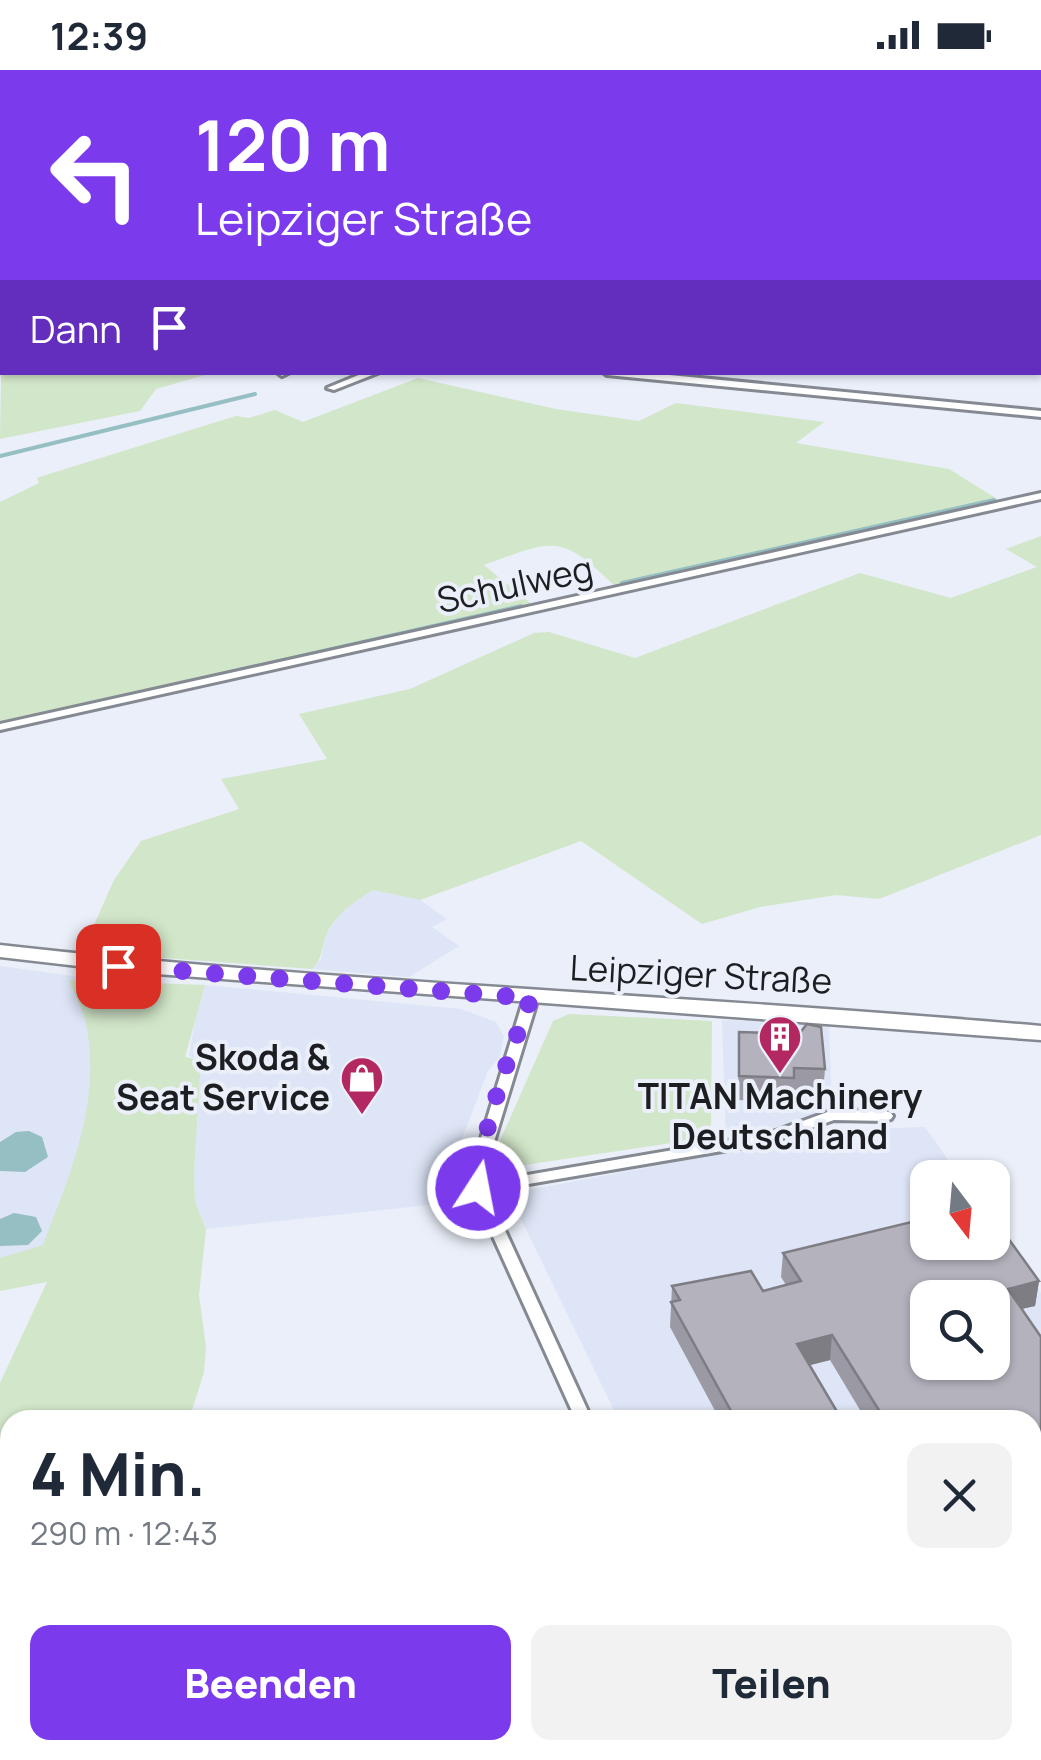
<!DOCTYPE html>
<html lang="de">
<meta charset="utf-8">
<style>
body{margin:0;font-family:Manrope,sans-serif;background:#f2f2f3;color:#1f2937;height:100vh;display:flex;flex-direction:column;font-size:38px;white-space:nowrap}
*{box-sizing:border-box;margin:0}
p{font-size:32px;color:#747a83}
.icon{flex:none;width:55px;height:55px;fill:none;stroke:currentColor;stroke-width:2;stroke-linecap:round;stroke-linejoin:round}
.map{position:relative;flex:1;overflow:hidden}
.panel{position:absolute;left:0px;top:1340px;width:1042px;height:350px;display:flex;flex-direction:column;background:#fff;border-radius:30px 30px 0 0;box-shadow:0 2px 8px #0004}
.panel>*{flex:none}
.top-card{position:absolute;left:0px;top:0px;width:1042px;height:305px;box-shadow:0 2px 8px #0004;background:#7c3aed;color:#fff;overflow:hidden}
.needle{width:65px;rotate:164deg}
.buttons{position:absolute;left:910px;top:1090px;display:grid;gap:20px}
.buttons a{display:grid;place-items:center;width:100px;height:100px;border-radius:20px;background:#fff;box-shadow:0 2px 8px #0004;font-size:50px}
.pin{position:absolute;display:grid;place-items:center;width:85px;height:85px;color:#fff;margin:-42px;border-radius:20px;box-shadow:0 5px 15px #0006}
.me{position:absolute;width:110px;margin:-55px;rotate:11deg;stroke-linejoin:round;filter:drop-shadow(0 0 8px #0008)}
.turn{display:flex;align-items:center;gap:35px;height:210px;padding:0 30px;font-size:45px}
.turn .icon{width:130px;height:130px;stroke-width:2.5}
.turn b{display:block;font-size:70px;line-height:85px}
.then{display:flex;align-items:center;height:95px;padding:0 30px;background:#0003;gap:20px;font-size:38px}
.round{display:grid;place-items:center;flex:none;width:105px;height:105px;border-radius:20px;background:#f2f2f3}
.overview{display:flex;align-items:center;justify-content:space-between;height:170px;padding:0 30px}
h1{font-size:60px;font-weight:800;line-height:75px}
.cta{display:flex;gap:20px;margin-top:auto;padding:20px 30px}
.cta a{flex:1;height:115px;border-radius:20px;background:#7c3aed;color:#fff;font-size:40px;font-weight:800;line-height:115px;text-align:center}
.cta a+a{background:#f2f2f3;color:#1f2937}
.status{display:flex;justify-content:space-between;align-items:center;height:70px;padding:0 50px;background:#fff;direction:ltr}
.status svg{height:28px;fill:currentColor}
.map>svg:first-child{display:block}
.built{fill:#dde5f6;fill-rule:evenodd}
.green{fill:#d2e6c9}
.water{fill:#95bfc2}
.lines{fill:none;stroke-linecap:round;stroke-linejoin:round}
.stream{stroke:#95bfc2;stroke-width:4}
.street-casing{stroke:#848992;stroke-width:6}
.secondary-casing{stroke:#848992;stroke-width:4}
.primary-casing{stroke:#848992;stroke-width:5}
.street{fill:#fff;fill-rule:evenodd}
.secondary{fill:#fff;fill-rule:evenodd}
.primary{fill:#fff;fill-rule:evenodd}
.wall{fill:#9b99a3;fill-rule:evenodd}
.shaded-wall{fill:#7e7d84}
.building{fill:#b4b2bd;stroke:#7e7d84;stroke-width:2.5;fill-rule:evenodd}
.route{stroke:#7c3aed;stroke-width:18;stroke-dasharray:0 32.4}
.labels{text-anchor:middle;stroke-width:8;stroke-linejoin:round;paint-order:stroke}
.street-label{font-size:35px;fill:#1c1e22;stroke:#eaeff9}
.poi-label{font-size:35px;font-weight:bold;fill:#1c1e22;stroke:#eaeff9;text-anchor:end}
</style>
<div class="status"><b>12:39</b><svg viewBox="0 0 49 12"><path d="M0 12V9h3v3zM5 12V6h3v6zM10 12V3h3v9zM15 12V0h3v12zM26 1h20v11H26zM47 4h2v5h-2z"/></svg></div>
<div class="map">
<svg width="1041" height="1690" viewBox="0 0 1041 1690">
<rect width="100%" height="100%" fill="#eaeff9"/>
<g class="built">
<polygon points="373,820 420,830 447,849 432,857 459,876 409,907 312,899 321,889 326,865 342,840"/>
<polygon points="0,896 101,910 74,1192 0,1206"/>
<polygon points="205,915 461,939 496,952 504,966 499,988 488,1001 456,1084 456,1132 206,1159 195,1132 194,1102 201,990 189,986 196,944"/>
<polygon points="722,950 829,955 832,1042 726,1070"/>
<path d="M925,1057L960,1107L928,1108V1172H992L993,1154L1041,1223V1600L1033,1602L1032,1350H580L614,1340L521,1149L528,1120L822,1065L833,1082L870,1074L866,1059ZM928,1228H992V1292H928Z"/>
<polygon points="153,1680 763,1680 768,1690 149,1690"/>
</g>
<g class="green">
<polygon points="2,254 2,302 212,303 156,319 140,341 0,369"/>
<path d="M418,308L556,339L639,351L676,333L824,352L796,373L949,399L1002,432L617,518C560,463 556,469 484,495L534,536L0,656V432L39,413L37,408L49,404L236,346L249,348L275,340L303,352Z"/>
<path d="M1041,466V765L879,829L836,825L760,837L702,854L581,771L420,830L373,820C353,833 333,845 325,869C321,882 322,889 312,899L82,882L114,810L141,771L239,739L221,709L327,689L299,644L410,619L534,563L549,562L635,588L860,503L951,528L1037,497L1006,479Z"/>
<path d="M69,910L205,915L185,987L201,990L194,1102L195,1132L206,1159L199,1225L206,1277L204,1302L189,1350H10V1680H153L149,1690H0V1313L47,1212L0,1221V1188L43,1175C70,1105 102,1031 86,954C83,939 74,924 69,910Z"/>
<polygon points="569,944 712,951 711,1064 705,1068 518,1096 505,1093 495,1082 553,951"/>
</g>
<g class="water">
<polygon points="29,1061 42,1067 48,1087 25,1102 0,1101 0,1072 16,1062"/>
<polygon points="14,1143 36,1147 42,1161 28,1175 0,1176 0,1149"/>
<polygon points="10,1496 10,1680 21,1680 12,1690 0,1690 0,1498"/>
</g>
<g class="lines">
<g class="stream">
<polyline points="0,386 255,324"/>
<polyline points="622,513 994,430"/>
<polyline points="187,612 521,536"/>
</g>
<g class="street-casing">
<g id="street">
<polygon points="209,0 215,0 216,2 210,2"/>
<polygon points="448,0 469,0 460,2 444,2"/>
<polygon points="486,0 493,0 494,2 488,2"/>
<polygon points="607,0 630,0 634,2 616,2"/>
<polygon points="0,38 2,39 2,47 0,47"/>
<rect x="0" y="133" width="2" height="4"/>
<polygon points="290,302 282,306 278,303 278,302"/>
<polygon points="366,302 380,302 334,320 327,318"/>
<polygon points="603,302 639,302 1041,341 1041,347 607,305"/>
<polygon points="1041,423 1041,429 0,660 0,654"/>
<polygon points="531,924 538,928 486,1098 486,1112 767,1064 833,1040 886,1041 891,1043 893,1046 891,1049 886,1051 834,1050 769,1073 487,1121 592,1350 576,1350 471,1118 472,1098 524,928"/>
<polygon points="314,1680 430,1680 428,1686 396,1690 281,1690 283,1684"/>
</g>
</g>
<g class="secondary-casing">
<g id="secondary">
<rect x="1040" y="68" width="1" height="6"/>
<rect x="0" y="192" width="2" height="6"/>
</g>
</g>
<g class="primary-casing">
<path id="primary" d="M0,875C346,914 694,925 1041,956V970L130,902L0,887Z"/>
</g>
<use href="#street" class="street"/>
<use href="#secondary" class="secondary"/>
<use href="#primary" class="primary"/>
</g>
<g class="wall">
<polygon points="739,962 825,999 823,1022 793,1021 792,1032 738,1030"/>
<path d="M992,1146L1039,1211L1035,1236L1021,1239L1041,1267V1588L1032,1591V1350H866L830,1290L810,1295L842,1350H720L670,1257L672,1216L751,1201L763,1221L786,1215L781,1207L783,1183L928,1148V1172H992ZM928,1228H992V1292H928Z"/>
</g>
<g class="shaded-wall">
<polygon points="1039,1211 1035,1236 1003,1243 1008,1219"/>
<polygon points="832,1265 830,1290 795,1299 797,1274"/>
<polygon points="1041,1564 1041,1588 1032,1591 1032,1567"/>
</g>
<g class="building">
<polygon points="807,954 821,957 825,999 794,998 794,1008 739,1006 739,962 799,964"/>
<path d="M992,1146L1039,1211L1008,1219L1041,1267V1564L1032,1567V1350H885L832,1265L797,1274L842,1350H736L671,1232L680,1230L672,1216L751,1201L763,1221L801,1211L783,1183L928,1148V1172H992ZM928,1228H992V1292H928Z"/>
</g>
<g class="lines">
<path class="route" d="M118,896L531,928C511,980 480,1063 478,1118"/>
</g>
<defs>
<g id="building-pin" transform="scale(2.25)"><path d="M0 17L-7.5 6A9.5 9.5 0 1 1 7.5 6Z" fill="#b42862" stroke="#eaeff9"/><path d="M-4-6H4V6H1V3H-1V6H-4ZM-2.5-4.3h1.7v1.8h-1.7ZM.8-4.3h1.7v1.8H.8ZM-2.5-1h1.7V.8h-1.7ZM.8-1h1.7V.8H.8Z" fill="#fff"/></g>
<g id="shop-pin" transform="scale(2.25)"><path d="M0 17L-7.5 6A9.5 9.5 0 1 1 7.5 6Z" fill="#b42862" stroke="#eaeff9"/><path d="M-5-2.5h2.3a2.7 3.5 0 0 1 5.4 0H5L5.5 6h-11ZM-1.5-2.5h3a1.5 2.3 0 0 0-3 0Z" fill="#fff"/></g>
</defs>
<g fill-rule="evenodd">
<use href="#building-pin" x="780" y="967"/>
<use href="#shop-pin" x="362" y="1008"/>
</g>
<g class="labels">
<g class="street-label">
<text transform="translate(515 515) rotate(-12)" y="12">Schulweg</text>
<text transform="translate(701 905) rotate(3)" y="12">Leipziger Straße</text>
</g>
<g class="poi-label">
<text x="330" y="1000">Skoda &amp;<tspan x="330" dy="40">Seat Service</tspan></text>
<text x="780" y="1039" text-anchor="middle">TITAN Machinery<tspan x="780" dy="40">Deutschland</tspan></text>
</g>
</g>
</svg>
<div class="buttons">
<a><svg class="needle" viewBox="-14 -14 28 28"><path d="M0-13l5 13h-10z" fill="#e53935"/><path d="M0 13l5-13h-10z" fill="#747a83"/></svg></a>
<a><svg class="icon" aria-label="search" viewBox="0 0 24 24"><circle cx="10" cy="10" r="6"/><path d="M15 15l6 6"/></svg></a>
</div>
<div class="pin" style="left:118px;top:896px;background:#d93025"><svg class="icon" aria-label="arrive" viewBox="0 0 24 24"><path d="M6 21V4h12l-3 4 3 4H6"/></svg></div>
<svg class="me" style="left:478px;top:1118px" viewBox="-20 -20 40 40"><circle r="17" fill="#7c3aed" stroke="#fff" stroke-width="3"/><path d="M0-11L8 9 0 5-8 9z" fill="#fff"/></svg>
<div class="top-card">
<div class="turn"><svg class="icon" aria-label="left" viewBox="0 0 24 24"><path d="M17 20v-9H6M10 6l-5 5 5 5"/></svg><div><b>120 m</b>Leipziger Straße</div></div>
<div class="then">Dann<svg class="icon" aria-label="arrive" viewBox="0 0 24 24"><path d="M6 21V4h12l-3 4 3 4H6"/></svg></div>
</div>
<section class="panel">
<div class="overview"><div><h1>4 Min.</h1><p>290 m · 12:43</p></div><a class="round"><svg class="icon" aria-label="close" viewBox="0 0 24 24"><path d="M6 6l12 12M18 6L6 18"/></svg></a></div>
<div class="cta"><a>Beenden</a><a>Teilen</a></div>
</section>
</div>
